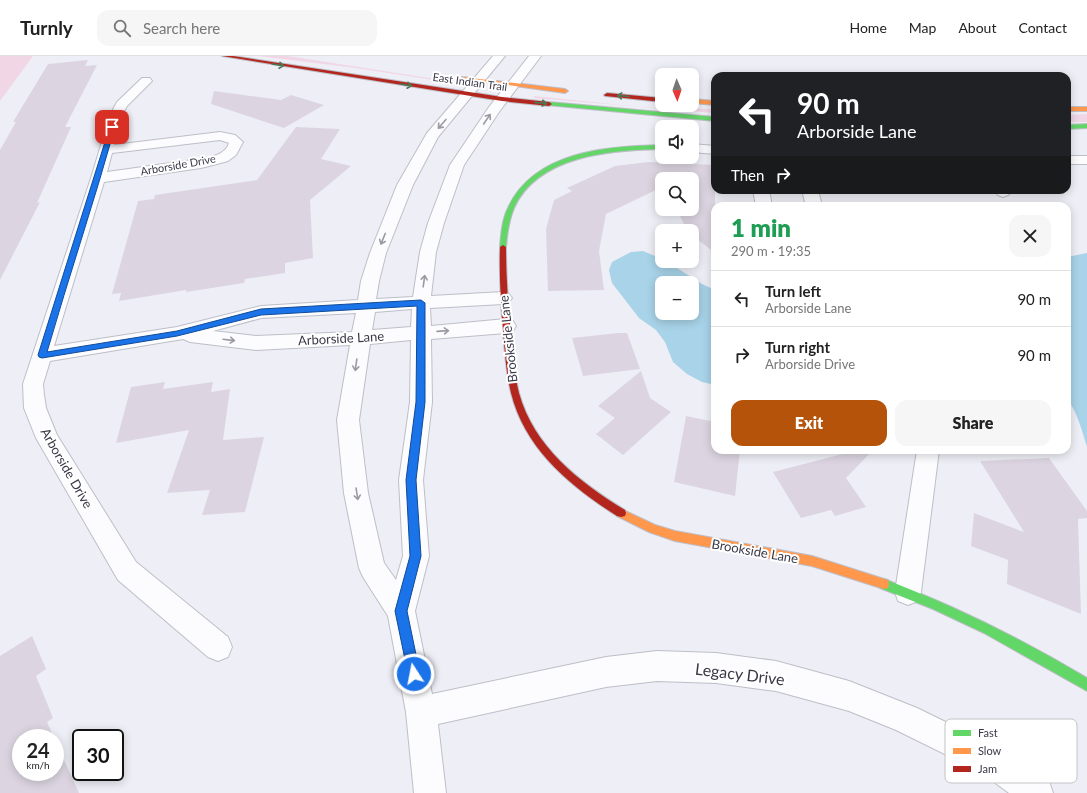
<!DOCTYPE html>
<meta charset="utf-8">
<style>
body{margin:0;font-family:Lato,sans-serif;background:#f6f6f6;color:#222;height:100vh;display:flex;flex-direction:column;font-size:15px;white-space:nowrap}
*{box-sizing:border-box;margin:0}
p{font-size:13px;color:#767676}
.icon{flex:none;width:22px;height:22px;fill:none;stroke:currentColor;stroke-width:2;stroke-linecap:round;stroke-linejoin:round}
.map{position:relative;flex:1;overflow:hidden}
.details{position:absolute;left:711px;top:146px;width:360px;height:252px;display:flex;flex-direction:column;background:#fff;border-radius:12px;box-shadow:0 2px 10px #0003}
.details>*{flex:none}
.top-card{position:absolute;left:711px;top:16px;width:360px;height:122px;border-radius:12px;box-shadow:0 2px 10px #0003;background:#202124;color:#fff;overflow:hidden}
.needle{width:26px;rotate:178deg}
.tools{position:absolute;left:655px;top:12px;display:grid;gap:8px}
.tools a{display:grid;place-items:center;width:44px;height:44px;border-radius:8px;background:#fff;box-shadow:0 2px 10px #0003;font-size:20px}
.speed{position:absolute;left:12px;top:673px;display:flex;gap:8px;font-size:20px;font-weight:700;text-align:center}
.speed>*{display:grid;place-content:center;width:52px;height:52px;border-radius:50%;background:#fff;box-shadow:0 2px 10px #0003;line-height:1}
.speed small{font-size:10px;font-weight:400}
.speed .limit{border:2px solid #111;border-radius:6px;background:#fff;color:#111}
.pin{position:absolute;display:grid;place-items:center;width:34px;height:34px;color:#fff;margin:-17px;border-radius:8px;box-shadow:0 2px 6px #0006}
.me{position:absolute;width:44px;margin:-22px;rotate:349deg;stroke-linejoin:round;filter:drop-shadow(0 0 3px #0008)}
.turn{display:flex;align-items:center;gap:14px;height:84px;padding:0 20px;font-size:18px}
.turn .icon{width:52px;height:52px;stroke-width:2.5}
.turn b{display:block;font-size:28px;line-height:34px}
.then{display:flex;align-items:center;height:38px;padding:0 20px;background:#0003;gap:8px;font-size:15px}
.round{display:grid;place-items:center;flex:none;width:42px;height:42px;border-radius:12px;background:#f6f6f6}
.head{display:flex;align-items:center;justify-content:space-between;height:68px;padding:0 20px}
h1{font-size:24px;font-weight:800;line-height:30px;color:#1e9e55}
.primary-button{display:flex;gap:8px;margin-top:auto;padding:8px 20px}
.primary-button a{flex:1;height:46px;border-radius:12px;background:#b45309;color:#fff;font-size:16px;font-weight:800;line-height:46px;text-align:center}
.primary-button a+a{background:#f6f6f6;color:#222}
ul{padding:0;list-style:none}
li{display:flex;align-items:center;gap:12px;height:56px;padding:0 20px;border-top:1px solid #e0e0e0}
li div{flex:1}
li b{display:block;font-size:15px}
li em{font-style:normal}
header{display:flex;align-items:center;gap:24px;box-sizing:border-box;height:56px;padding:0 20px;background:#fff;border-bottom:1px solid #e0e0e0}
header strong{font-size:19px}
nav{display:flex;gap:22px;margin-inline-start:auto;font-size:14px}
.search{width:280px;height:36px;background:#f6f6f6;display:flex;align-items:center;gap:10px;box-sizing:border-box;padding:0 14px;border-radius:12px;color:#767676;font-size:15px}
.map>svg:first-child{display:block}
.green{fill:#f1d6e6}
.water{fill:#a8d3e8;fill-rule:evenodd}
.building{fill:#dcd5e1}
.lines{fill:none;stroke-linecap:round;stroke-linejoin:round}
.street-casing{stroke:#bebec8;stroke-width:2}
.fast-casing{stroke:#bebec8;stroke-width:2}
.slow-casing{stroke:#bebec8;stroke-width:2}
.jam-casing{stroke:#bebec8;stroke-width:2}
.street{fill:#fcfcfe;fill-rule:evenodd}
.fast{fill:#63d668;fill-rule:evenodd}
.slow{fill:#ff974d;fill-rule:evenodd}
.jam{fill:#b3261e;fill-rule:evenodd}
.oneway{stroke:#4a7754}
.oneway2{stroke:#9a9aa2}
.route{fill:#1a73e8;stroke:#114b97}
.labels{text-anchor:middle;stroke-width:4;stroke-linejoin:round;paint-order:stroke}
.far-street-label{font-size:11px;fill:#393846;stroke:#fff}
.street-label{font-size:13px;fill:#393846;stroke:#fff}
.near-street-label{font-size:16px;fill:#393846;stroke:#fff}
.key{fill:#fff;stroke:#c4c3c8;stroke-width:1}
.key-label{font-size:11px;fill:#393846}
</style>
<header>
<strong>Turnly</strong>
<div class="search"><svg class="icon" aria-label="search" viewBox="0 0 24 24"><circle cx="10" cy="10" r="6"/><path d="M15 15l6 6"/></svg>Search here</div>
<nav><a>Home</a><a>Map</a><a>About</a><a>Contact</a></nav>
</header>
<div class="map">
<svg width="1087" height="737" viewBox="0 0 1087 737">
<rect width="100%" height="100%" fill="#eeeef6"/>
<g class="green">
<polygon points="0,0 33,0 0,45"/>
<polygon points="258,0 288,0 448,25 447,26 356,12"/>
<polygon points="534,40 650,52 715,53 715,57 534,42"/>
<polygon points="1087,58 1087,66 1067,66 1067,59"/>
</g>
<g class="water">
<path d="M643,195L662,203V205H666L702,228L715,234V329L702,326L687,318L673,306L665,286L656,274L639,262L612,227L609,214L612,206L631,196ZM662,227H692V257H662Z"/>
<path d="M1087,197V391C1082,374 1077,356 1067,342V201Z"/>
</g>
<g class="building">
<polygon points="88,4 85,10 97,9 65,71 71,71 37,147 40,146 0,224 0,94 16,66 13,66 48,8"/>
<polygon points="214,35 281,44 291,39 324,49 284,72 211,48"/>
<polygon points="296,71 340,73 321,103 351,110 310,144 313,202 285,207 285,217 245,223 244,227 186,236 186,234 119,245 121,237 112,238 138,145 154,143 155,139 257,124"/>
<polygon points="648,106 715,109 715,197 692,179 692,175 688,175 676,153 692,153 692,123 662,123 662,131 606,158 599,195 604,234 548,235 546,173 554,144 572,135 567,132 615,110"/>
<polygon points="618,277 627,277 640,313 583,320 572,282"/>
<polygon points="641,315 650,342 671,356 623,399 596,378 615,362 598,350"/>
<polygon points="165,326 163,333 213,326 211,336 230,333 223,384 264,381 245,456 202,459 210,434 167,437 189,374 116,387 131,331"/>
<polygon points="686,360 715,366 715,394 740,394 735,440 674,426"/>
<polygon points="858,394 873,394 846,422 866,451 835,460 831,454 801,462 773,416"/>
<polygon points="1049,402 1087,455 1087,462 1078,463 1081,558 1007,528 1008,504 971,490 974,457 1024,476 980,405"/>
<polygon points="32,580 46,613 36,620 53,662 47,666 54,682 21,682 21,716 55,716 55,684 79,737 0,737 0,600"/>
</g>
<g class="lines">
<g class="street-casing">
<g id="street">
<path d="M493,0H505L438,81L413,129L386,197L379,225L376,243L413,241L420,196L428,167L450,109L489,51L529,0H541L499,56L464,109L444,167L436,196L431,240L503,236L509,238L512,242L509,246L503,248L430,252L431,270L506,263L513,265L516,270L513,275L506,277L431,283L432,346L423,424L429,500L415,555L432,638L606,601L657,595L716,597L776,605L849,625L917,652L1001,693L1049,725L1053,737H1009L979,715L896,674L849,655L776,635L716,627L657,625L606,631L438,668L446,737H414L406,656L388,560L363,521L359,512L344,437L337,364L350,289L256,294L190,286L183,283L50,305L43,328L44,339L46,352L57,379L136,506L228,581L232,591L228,601L218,605L208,601L118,524L36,382L24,352L23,328L91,122L110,59L117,46L142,22H150L152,25L127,50L122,59L114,89L220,76L235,79L243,86L236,99L228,105L217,108L201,112L104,126L54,290L177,271L261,250L358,244L361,225L370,197L397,129L427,77ZM220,84L229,87C226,97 215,100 207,102L107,116L112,97ZM412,253L411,271L372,274L375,256ZM356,257L352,276L256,280L213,275L261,262ZM411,284L410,346L399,424L403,500L396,524L384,507L368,437L359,364L370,288Z"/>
<polygon points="692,88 715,90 715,98 692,96"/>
<rect x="1067" y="100" width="20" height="8"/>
<polygon points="753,134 769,134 772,150 756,150"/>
<polygon points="802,134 818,134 822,150 806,150"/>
<polygon points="994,134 1010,134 1011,136 1008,139 1003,141 998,139"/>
<polygon points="917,394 939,394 921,536 918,545 908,549 898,545 895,536"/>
</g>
</g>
<g class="fast-casing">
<g id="fast">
<polygon points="549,46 715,61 715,65 547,49 547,47"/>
<polygon points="1087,68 1087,72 1067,73 1067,69"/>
<path d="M662,89V93C612,94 538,99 514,152C509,164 507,178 506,191L503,193L500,191C501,178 502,164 508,152C534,95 608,90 662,89Z"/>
<path d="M884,523C955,550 1022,583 1087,622V635L984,577L933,553L880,532L879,528L880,524Z"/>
</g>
</g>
<g class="slow-casing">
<g id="slow">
<polygon points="462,21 565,33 568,35 565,37 464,23 462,23"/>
<polygon points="692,43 715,45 715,49 692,47"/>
<rect x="1067" y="51" width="20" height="4"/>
<polygon points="621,453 655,469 675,475 812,500 884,523 888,524 889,528 888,532 884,533 812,510 675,485 649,476 617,460 616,457 617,454"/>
</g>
</g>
<g class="jam-casing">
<g id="jam">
<polygon points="222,0 233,0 502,41 549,46 552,48 549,50 502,45"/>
<polygon points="607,37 662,42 662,46 605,40 604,39"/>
<path d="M503,189L506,191C506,220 508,248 511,276C513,296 514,317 519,337C534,391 579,426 625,454L626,457L625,460L621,461L617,460C570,430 525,393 511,337C506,317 505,296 503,276C501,248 499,220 500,191Z"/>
</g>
</g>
<use href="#street" class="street"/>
<use href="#fast" class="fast"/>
<use href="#slow" class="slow"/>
<use href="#jam" class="jam"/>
</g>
<defs><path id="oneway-shaft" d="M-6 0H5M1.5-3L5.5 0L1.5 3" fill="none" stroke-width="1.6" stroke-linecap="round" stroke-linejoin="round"/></defs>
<g class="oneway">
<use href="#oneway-shaft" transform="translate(278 9) rotate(9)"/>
<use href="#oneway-shaft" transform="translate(406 29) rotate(9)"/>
<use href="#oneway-shaft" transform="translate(623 40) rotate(-175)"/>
<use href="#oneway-shaft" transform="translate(541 47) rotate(6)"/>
</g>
<g class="oneway2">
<use href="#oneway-shaft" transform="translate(487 63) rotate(-56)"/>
<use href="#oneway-shaft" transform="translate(442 68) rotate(131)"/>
<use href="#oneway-shaft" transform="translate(383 183) rotate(112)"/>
<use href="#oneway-shaft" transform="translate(424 225) rotate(-82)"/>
<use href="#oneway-shaft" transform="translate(443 275) rotate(-4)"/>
<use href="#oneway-shaft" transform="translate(229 284) rotate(7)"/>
<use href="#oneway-shaft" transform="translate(356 309) rotate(98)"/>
<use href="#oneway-shaft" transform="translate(357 438) rotate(81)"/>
</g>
<path class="route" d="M110,70L115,71C94,146 69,220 47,296L177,275L261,253L421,244L425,247V346L416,424L421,500L407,555L420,618L418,622L414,624L410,622L408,618L395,555L410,500L406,424L416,346L417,250L261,259L177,280L42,302L39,301L38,299Z"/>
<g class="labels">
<g class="far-street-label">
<text transform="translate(470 26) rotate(8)" y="4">East Indian Trail</text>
<text transform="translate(178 109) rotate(-10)" y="4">Arborside Drive</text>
</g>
<g class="street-label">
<text transform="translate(341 282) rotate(-3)" y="5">Arborside Lane</text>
<text transform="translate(508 283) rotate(-96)" y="5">Brookside Lane</text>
<text transform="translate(67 412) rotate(60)" y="5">Arborside Drive</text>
<text transform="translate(755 495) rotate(10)" y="5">Brookside Lane</text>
</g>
<g class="near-street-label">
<text transform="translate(740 618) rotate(7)" y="6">Legacy Drive</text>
</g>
</g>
<rect x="945" y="663" width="132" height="64" rx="6" class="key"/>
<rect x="953" y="674" width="18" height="6" fill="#63d668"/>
<rect x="953" y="692" width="18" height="6" fill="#ff974d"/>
<rect x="953" y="710" width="18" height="6" fill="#b3261e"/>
<g class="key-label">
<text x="978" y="681">Fast</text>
<text x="978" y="699">Slow</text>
<text x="978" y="717">Jam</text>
</g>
</svg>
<div class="tools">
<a><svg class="needle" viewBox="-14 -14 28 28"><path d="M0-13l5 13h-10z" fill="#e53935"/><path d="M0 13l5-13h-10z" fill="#767676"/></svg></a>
<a><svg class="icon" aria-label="sound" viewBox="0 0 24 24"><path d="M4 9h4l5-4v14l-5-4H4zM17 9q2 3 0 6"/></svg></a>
<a><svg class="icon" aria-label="search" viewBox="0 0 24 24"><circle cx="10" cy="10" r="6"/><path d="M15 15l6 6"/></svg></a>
<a>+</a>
<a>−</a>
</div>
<div class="speed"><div>24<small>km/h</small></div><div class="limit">30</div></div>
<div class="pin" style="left:112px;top:71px;background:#d93025"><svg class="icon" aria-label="arrive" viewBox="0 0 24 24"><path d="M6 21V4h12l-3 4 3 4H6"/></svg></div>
<svg class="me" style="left:414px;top:618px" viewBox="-20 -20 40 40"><circle r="17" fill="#1a73e8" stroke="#fff" stroke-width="3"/><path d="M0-11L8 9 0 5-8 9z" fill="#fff"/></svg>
<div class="top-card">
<div class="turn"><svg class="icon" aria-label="left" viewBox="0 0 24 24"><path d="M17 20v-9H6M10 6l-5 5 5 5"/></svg><div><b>90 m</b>Arborside Lane</div></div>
<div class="then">Then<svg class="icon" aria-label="right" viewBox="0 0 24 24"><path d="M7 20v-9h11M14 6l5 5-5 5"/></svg></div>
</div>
<section class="details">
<div class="head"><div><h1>1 min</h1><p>290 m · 19:35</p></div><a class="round"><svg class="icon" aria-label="close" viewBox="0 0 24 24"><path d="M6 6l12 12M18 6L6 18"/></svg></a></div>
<ul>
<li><svg class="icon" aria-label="left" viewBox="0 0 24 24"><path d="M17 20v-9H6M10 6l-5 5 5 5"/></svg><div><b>Turn left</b><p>Arborside Lane</p></div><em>90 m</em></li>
<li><svg class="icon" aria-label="right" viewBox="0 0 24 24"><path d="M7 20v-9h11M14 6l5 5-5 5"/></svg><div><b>Turn right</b><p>Arborside Drive</p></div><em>90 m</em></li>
</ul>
<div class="primary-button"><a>Exit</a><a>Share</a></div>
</section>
</div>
